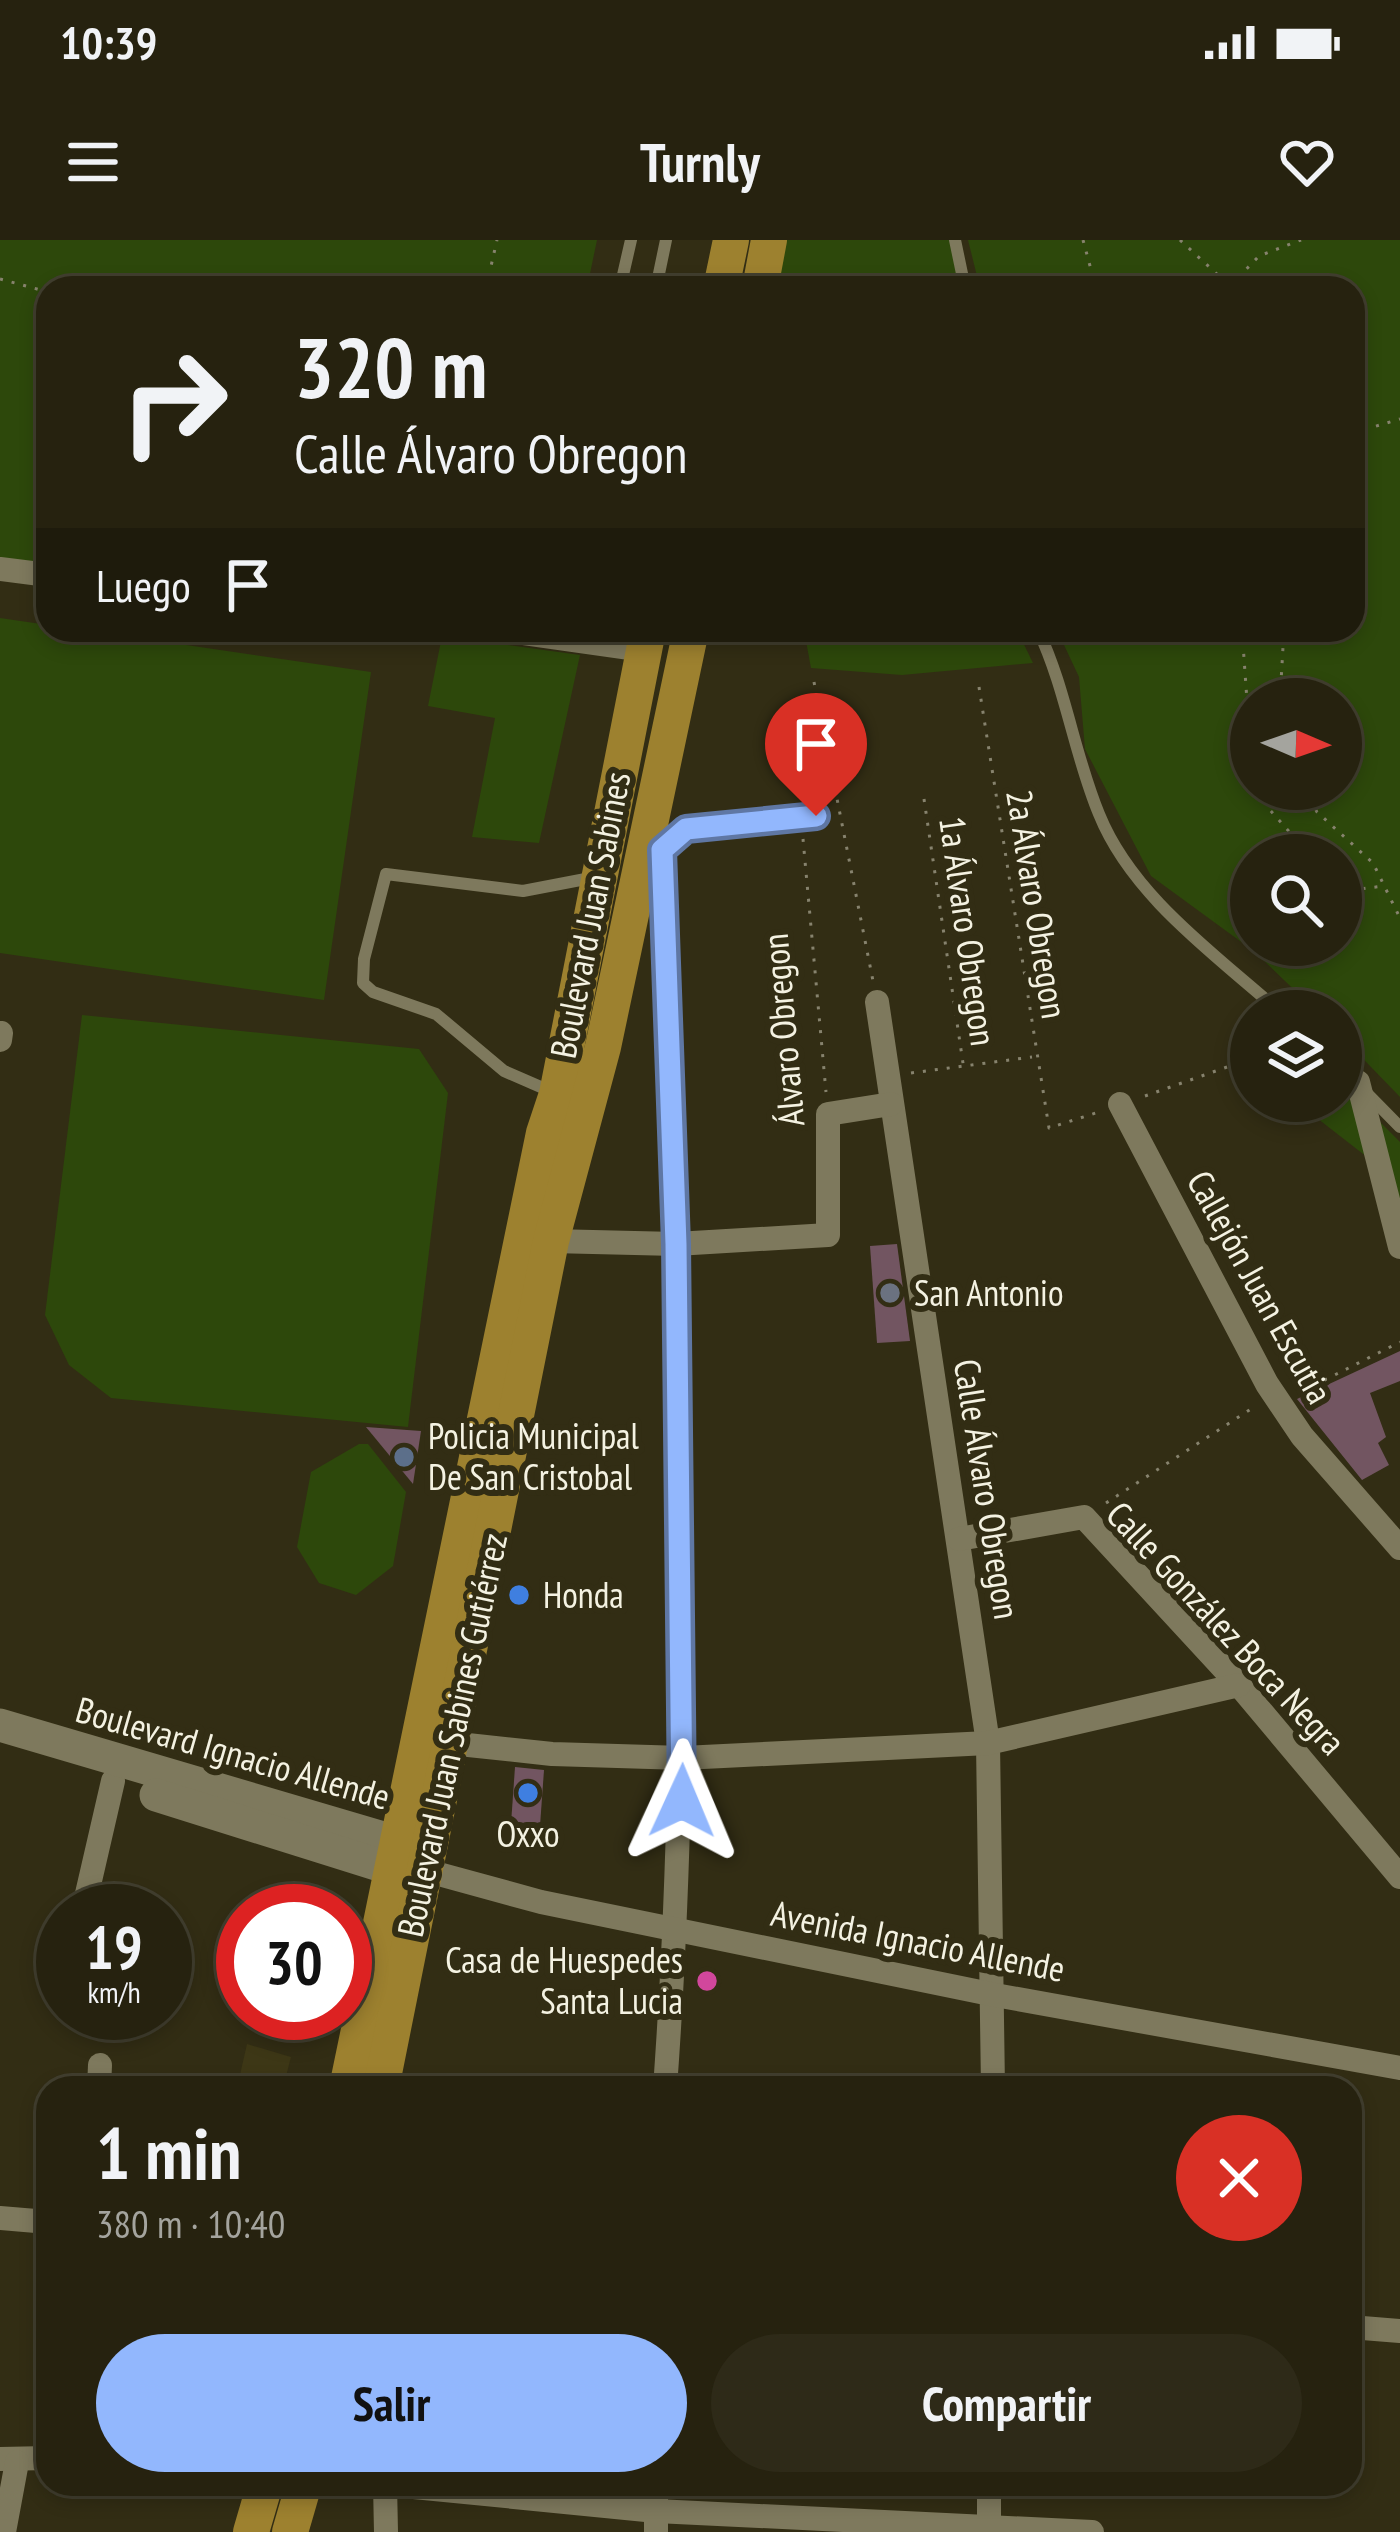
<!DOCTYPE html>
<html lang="es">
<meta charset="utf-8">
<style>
body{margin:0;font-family:"PT Sans Narrow",sans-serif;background:#2e2a18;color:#f1f3f6;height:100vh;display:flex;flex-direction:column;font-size:45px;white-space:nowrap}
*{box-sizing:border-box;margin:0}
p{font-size:39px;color:#a4a49e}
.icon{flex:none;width:66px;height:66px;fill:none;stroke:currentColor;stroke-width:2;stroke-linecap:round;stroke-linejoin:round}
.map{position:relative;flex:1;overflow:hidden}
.drawer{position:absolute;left:36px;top:1836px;width:1326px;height:420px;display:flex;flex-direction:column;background:#26220f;border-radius:36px;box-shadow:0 6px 18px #0003,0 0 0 3px #423f2f}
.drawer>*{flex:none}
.hud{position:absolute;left:36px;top:36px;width:1329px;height:366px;border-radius:36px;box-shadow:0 6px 18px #0003,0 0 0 3px #423f2f;background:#26220f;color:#f1f3f6;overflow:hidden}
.needle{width:78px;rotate:92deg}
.buttons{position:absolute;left:1230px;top:438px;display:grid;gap:24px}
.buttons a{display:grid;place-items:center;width:132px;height:132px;border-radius:50%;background:#26220f;box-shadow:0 6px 18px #0003,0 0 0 3px #423f2f;font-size:60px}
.speed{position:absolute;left:36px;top:1644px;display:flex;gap:24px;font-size:60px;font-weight:700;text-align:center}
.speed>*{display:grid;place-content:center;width:156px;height:156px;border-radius:50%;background:#26220f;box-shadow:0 6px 18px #0003,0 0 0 3px #423f2f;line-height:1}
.speed small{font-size:30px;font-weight:400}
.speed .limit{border:18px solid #d22;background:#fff;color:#111}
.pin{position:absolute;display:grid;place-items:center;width:102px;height:102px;color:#fff;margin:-123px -51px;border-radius:50% 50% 50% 0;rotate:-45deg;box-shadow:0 0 12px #0007}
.pin .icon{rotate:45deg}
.me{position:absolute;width:132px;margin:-66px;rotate:1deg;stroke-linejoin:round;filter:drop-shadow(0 0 9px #0008)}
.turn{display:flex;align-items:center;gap:42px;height:252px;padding:0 60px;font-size:54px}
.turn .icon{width:156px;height:156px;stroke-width:2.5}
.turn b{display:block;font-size:84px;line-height:102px}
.then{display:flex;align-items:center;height:114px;padding:0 60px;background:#0003;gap:24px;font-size:45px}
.round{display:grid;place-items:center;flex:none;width:126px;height:126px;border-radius:63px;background:#2e2a18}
.overview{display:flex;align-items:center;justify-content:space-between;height:204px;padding:0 60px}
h1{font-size:72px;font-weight:700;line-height:90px}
.cta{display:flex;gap:24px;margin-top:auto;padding:24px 60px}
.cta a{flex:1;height:138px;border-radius:72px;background:#92b7fd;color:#111;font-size:48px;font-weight:700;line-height:138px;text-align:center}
.cta a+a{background:#2e2a18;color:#f1f3f6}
.status{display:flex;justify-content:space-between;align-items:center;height:84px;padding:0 60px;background:#26220f;direction:ltr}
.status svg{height:33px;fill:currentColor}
header{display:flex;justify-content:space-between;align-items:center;height:156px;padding:0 60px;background:#26220f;font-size:54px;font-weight:700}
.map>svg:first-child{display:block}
.built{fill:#3d3716}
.green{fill:#2d480b;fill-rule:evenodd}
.building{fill:#725561}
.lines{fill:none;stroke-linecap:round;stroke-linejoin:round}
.path{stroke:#87836e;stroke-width:3;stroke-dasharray:3 9;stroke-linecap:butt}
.lane{stroke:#7e795d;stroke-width:12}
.street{stroke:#7e795d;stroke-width:24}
.secondary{stroke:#7e795d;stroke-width:33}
.primary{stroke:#9d812f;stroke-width:36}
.route-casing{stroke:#5f77a4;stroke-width:30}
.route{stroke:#92b7fd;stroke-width:21}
.worship-dot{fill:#6b7280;stroke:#322d14;stroke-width:4.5}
.service-dot{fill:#5c6f8a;stroke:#322d14;stroke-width:4.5}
.shop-dot{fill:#3f7fe0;stroke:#322d14;stroke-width:4.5}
.hotel-dot{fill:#d1479c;stroke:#322d14;stroke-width:4.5}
.labels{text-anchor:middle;stroke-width:12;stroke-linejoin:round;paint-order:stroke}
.street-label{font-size:36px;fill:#f4f2e2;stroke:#322d14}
.poi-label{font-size:36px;fill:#f4f2e2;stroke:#322d14;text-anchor:start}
</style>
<div class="status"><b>10:39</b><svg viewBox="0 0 49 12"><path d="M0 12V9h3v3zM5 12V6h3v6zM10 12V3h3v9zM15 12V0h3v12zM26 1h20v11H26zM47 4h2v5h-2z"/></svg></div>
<header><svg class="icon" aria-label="menu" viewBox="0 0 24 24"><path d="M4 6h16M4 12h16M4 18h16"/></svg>Turnly<svg class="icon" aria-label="heart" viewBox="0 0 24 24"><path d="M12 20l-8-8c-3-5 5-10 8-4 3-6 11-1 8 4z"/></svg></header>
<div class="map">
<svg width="1400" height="2292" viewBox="0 0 1400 2292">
<rect width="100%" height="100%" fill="#322d14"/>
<polygon class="built" points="247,1804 291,1817 283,1848 237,1848"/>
<g class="green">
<polygon points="0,0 597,0 587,48 48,48 48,331 0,326"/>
<polygon points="774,0 950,0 959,48 764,48"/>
<path d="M968,0H1400V857L1341,796V771H1316L1255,712L1151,636L1085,509L1079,437L1057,390H1353V48H980ZM1251,459H1341V549H1251ZM1251,615H1341V705H1251Z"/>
<polygon points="0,378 48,385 48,390 84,390 371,432 324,760 0,713"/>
<polygon points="804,390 1017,390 1033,423 902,435 811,428"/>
<polygon points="442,396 580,415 539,603 472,597 495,478 428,466"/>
<polygon points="82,775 419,809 448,853 408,1187 111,1158 69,1125 45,1075"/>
<polygon points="1341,843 1400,902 1400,988 1385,931 1295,861 1341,861"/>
<polygon points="359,1204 368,1204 406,1252 393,1326 356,1355 319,1343 297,1307 311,1232"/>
</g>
<g class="building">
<polygon points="897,1004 910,1101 877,1103 870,1006"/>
<polygon points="1400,1111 1400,1141 1370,1153 1386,1197 1378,1203 1389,1225 1362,1240 1297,1159"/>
<polygon points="366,1187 421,1191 413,1244"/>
<polygon points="515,1527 544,1530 540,1586 511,1584"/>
</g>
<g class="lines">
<g class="path">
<polyline points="1083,0 1096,48"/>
<polyline points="1180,0 1232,48"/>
<polyline points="0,39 48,52"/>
<polyline points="1230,46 1259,16 1301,0"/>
<polyline points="486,48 497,0"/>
<polyline points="1199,48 1220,39"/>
<polyline points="1353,193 1400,179"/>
<polyline points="1242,390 1251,517"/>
<polyline points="814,442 873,741"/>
<polyline points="979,447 1049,888 1102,871"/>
<polyline points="1280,459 1284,390"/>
<polyline points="1262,549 1269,569 1310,615"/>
<polyline points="1304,549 1317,572 1373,623 1400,678"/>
<polyline points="924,559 964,830"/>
<polyline points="803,599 826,852"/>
<polyline points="1341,639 1360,649 1384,646"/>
<polyline points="911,833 1032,817"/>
<polyline points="1145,856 1244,821"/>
<polyline points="1303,1151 1400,1102"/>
<polyline points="1106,1263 1254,1167"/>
</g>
<g class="lane">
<polyline points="955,0 965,48"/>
<polyline points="620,48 631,0"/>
<polyline points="656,48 666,0"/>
<path d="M1038,390C1066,449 1074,514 1099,574C1132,656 1215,714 1279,771"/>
<polyline points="1341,827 1400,887"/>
<polyline points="550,851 504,831 436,774 373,752 363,743 364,719 386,634 523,651 596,637"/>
</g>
<g class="street">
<polyline points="0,329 48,335"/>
<polyline points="502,390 644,410"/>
<path d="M662,610C677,1023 695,1436 665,1848"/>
<polyline points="648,612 662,610 686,589 816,576"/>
<polyline points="877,762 988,1503 993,1848"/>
<polyline points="0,800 1,793"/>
<polyline points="1358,842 1400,1007"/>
<polyline points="1120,864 1267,1144 1302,1196 1400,1308"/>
<polyline points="551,1001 676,1004 828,995 828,874 891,864"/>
<polyline points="959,1299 1084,1277 1239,1445 1400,1637"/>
<polyline points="440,1502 552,1514 683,1518 988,1503 1239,1445"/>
<polyline points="424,1630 541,1662 995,1755 1400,1828"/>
<polyline points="83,1671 113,1541"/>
<polyline points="99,1848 100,1825"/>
<polyline points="0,1978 48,1982"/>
<polyline points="1350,2087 1400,2091"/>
<polyline points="0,2219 48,2218"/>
<polyline points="383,2244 656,2271 1092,2292"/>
<polyline points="385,2244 386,2292"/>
<polyline points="656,2244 656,2292"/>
<polyline points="4,2292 17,2222"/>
<polyline points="989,2292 989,2244"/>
</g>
<g class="secondary">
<polyline points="0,1485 397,1602 415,1620"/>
<polyline points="156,1555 392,1629 417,1629"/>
</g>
<g class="primary">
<polyline points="721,48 731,0"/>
<polyline points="760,48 769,0"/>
<polyline points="347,1848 544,893 557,854 648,390"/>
<polyline points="381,1848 551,1001 603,807 691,390"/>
<polyline points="251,2292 265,2244"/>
<polyline points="290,2292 304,2244"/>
</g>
</g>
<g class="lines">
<g class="route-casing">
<polyline id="route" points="682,1561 676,1004 662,610 686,589 816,576"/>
</g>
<use href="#route" class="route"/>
</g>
<circle class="worship-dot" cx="890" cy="1053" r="12"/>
<circle class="service-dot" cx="404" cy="1217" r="12"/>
<g class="shop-dot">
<circle cx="519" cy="1355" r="12"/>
<circle cx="528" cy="1553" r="12"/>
</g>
<circle class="hotel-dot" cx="707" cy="1741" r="12"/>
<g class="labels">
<g class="street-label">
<text transform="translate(1037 664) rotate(81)" y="13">2a Álvaro Obregon</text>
<text transform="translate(590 675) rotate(-79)" y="13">Boulevard Juan Sabines</text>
<text transform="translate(968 691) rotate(82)" y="13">1a Álvaro Obregon</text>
<text transform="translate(783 790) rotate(-95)" y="13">Álvaro Obregon</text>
<text transform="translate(1260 1047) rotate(61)" y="13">Callejón Juan Escutia</text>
<text transform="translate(987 1249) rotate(81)" y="13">Calle Álvaro Obregon</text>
<text transform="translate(1226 1388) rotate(47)" y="13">Calle González Boca Negra</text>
<text transform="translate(452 1495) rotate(-78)" y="13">Boulevard Juan Sabines Gutiérrez</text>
<text transform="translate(233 1513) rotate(16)" y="13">Boulevard Ignacio Allende</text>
<text transform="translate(918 1701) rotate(11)" y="13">Avenida Ignacio Allende</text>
</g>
<g class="poi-label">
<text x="914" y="1066">San Antonio</text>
<text x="428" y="1209">Policia Municipal<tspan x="428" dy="41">De San Cristobal</tspan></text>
<text x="543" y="1368">Honda</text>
<text x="528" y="1607" text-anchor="middle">Oxxo</text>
<text x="683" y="1733" text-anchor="end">Casa de Huespedes<tspan x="683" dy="41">Santa Lucia</tspan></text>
</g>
</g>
</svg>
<div class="buttons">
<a><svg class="needle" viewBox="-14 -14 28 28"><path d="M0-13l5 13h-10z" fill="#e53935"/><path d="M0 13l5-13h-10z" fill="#a4a49e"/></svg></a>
<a><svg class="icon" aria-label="search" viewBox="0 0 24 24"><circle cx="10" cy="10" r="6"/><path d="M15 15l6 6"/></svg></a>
<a><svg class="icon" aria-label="layers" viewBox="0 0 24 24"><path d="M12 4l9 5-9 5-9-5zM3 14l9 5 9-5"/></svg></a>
</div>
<div class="speed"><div>19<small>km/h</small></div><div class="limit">30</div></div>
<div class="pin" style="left:816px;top:576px;background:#d93025"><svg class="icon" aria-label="arrive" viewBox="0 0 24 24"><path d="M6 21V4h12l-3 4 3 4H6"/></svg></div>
<svg class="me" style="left:682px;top:1561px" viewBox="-20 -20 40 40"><path d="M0-17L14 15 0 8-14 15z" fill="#92b7fd" stroke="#fff" stroke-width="4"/></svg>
<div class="hud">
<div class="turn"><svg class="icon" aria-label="right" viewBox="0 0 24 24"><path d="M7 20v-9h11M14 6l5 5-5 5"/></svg><div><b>320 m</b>Calle Álvaro Obregon</div></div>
<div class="then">Luego<svg class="icon" aria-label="arrive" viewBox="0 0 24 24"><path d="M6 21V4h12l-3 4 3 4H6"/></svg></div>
</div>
<section class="drawer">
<div class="overview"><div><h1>1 min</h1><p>380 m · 10:40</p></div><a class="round" style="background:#d93025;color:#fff"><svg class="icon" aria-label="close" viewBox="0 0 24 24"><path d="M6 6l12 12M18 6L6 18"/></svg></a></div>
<div class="cta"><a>Salir</a><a>Compartir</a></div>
</section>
</div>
